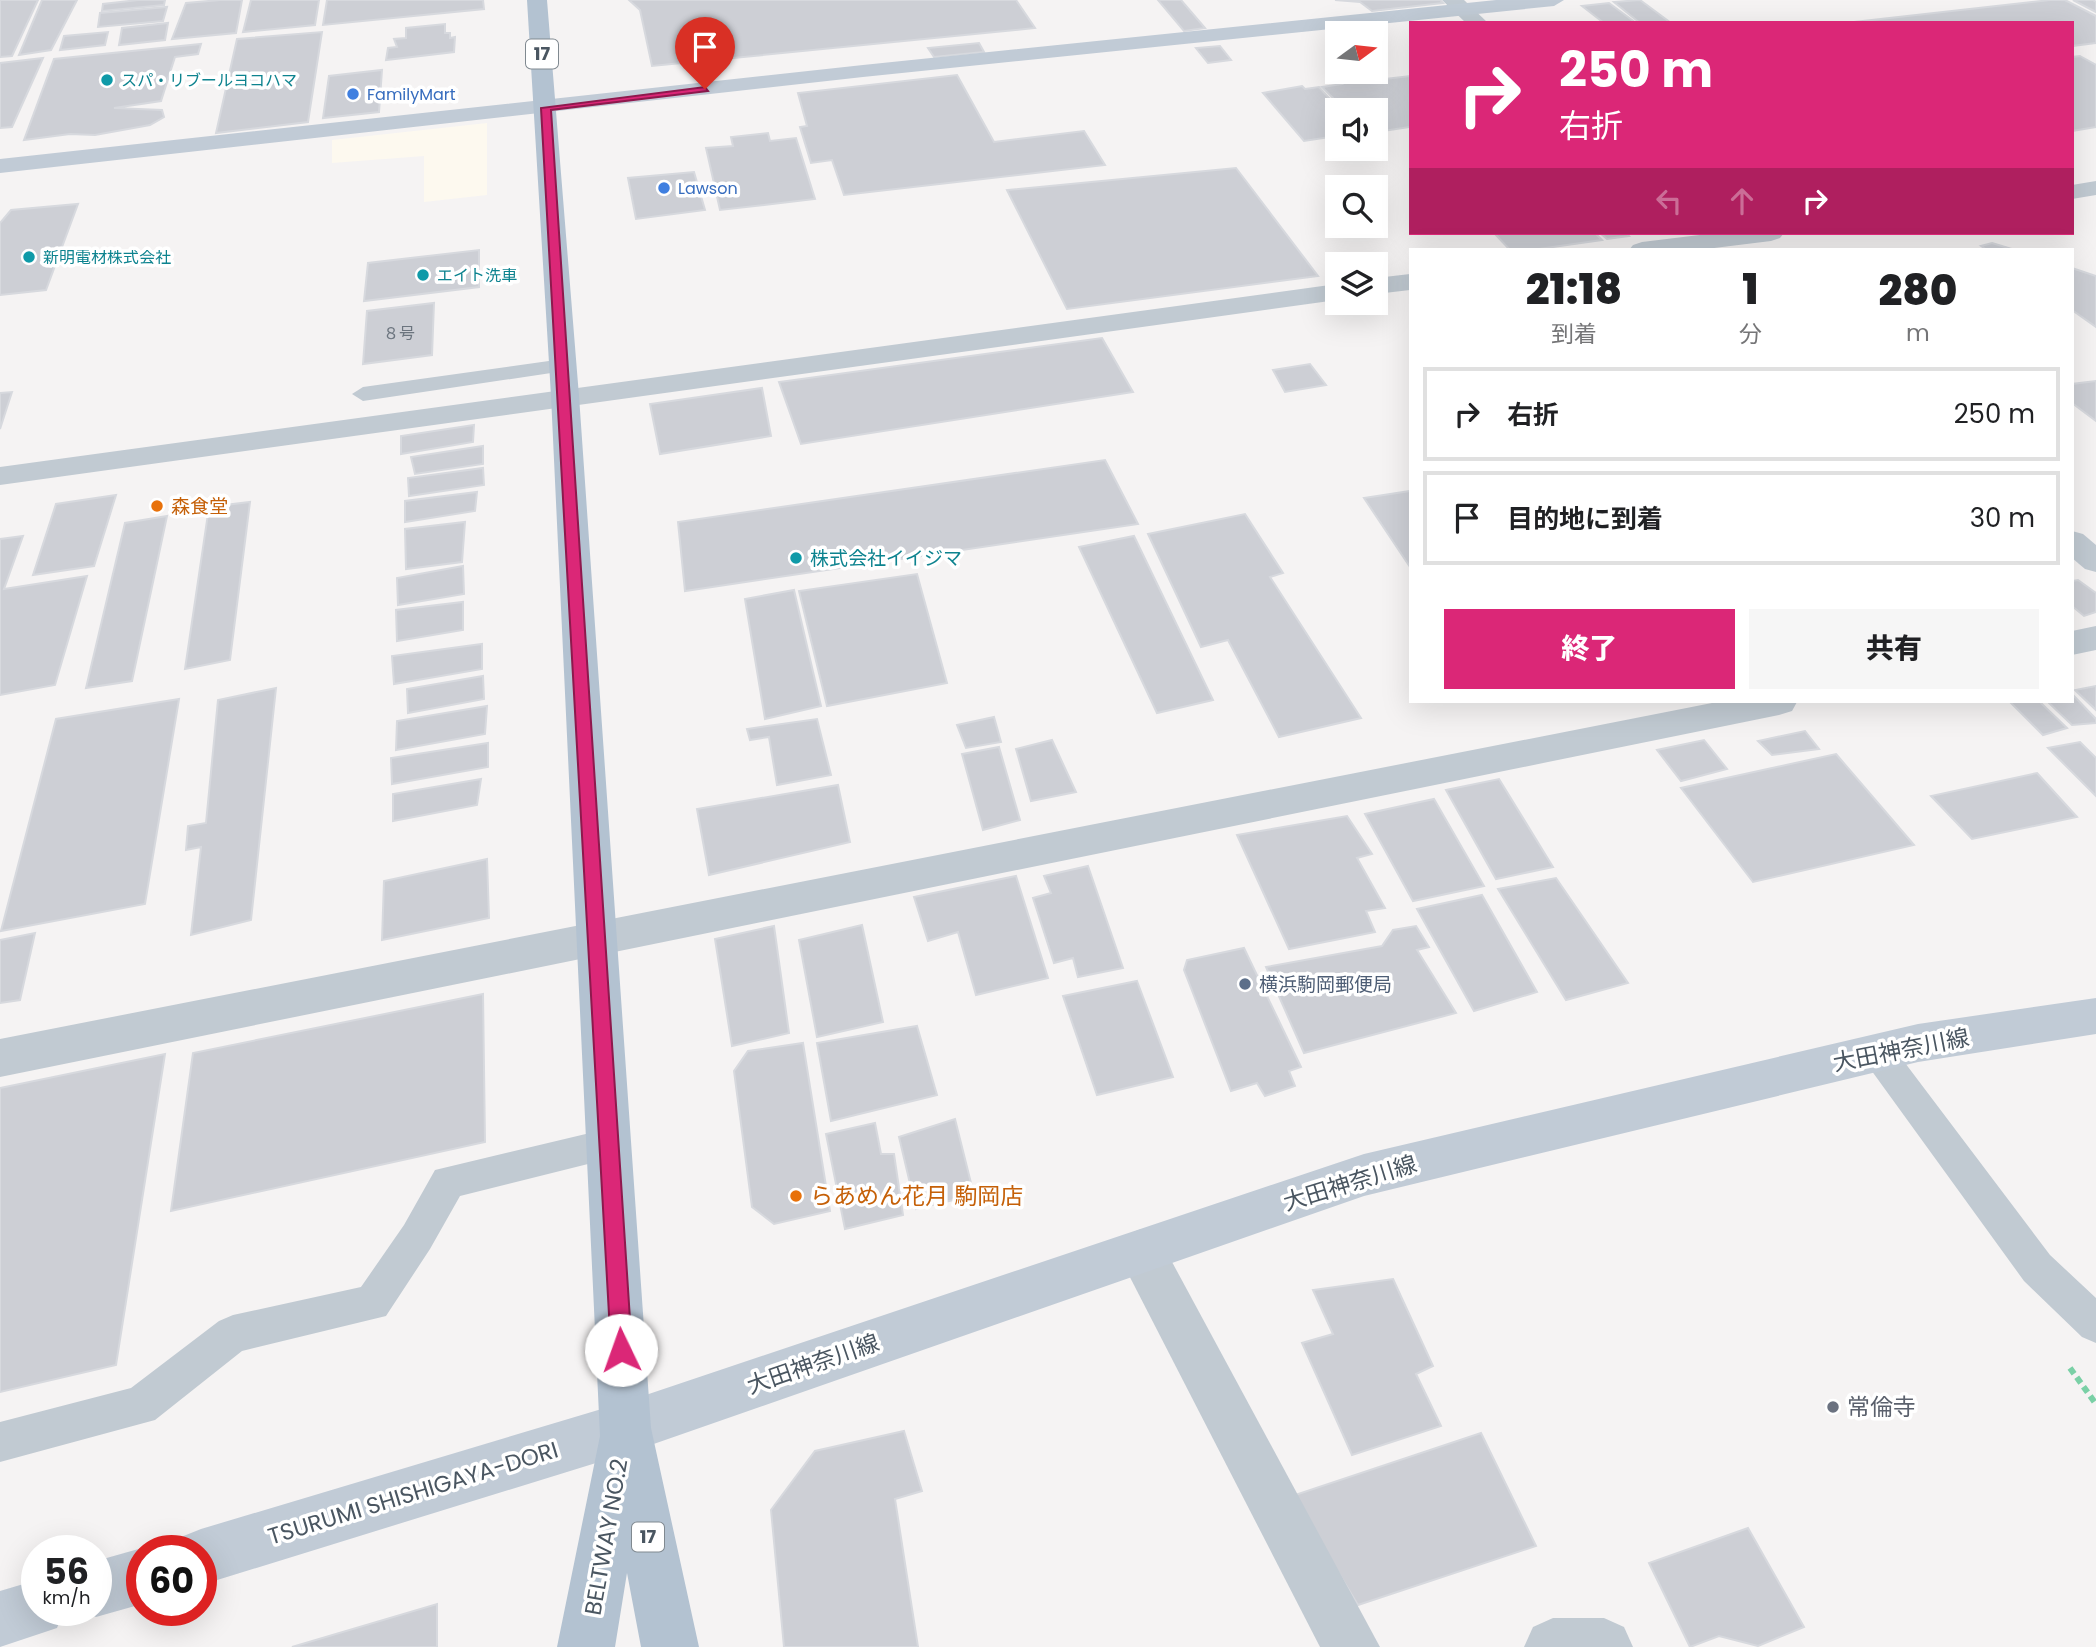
<!DOCTYPE html>
<html lang="ja">
<meta charset="utf-8">
<style>
body{margin:0;font-family:Poppins,"Noto Sans JP",sans-serif;background:#f6f6f6;color:#202124;height:100vh;display:flex;flex-direction:column;font-size:26px;white-space:nowrap}
*{box-sizing:border-box;margin:0}
p{font-size:23px;color:#757577}
.icon{flex:none;width:38px;height:38px;fill:none;stroke:currentColor;stroke-width:2;stroke-linecap:round;stroke-linejoin:round}
.map{position:relative;flex:1;overflow:hidden}
.sheet{position:absolute;left:1409px;top:248px;width:665px;height:455px;display:flex;flex-direction:column;background:#fff;border-radius:0px;box-shadow:0 7px 28px #0002}
.sheet>*{flex:none}
.guide{position:absolute;left:1409px;top:21px;width:665px;height:214px;border-radius:0px;box-shadow:0 7px 28px #0002;background:#db2777;color:#fff;overflow:hidden}
.needle{width:46px;rotate:75deg}
.fabs{position:absolute;left:1325px;top:21px;display:grid;gap:14px}
.fabs a{display:grid;place-items:center;width:63px;height:63px;border-radius:0px;background:#fff;box-shadow:0 7px 28px #0002;font-size:35px}
.speed{position:absolute;left:21px;top:1535px;display:flex;gap:14px;font-size:35px;font-weight:700;text-align:center}
.speed>*{display:grid;place-content:center;width:91px;height:91px;border-radius:50%;background:#fff;box-shadow:0 7px 28px #0002;line-height:1}
.speed small{font-size:18px;font-weight:400}
.speed .limit{border:10px solid #d22;background:#fff;color:#111}
.pin{position:absolute;display:grid;place-items:center;width:60px;height:60px;color:#fff;margin:-72px -30px;border-radius:50% 50% 50% 0;rotate:-45deg;box-shadow:0 0 7px #0007}
.pin .icon{rotate:45deg}
.me{position:absolute;width:77px;margin:-38px;rotate:357deg;stroke-linejoin:round;filter:drop-shadow(0 0 5px #0008)}
.turn{display:flex;align-items:center;gap:24px;height:147px;padding:0 35px;font-size:32px}
.turn .icon{width:91px;height:91px;stroke-width:2.5}
.turn b{display:block;font-size:49px;line-height:60px}
.lanes{display:flex;align-items:center;height:66px;padding:0 35px;background:#0003;justify-content:center;gap:35px;direction:ltr}
.lanes .off{opacity:.35}
.eta{display:flex;justify-content:space-evenly;align-items:center;height:119px;text-align:center}
.eta b{font-size:42px;font-weight:800;line-height:49px}
.primary-button{display:flex;gap:14px;margin-top:auto;padding:14px 35px}
.primary-button a{flex:1;height:80px;border-radius:0px;background:#db2777;color:#fff;font-size:28px;font-weight:800;line-height:80px;text-align:center}
.primary-button a+a{background:#f6f6f6;color:#202124}
ul{padding:0;list-style:none}
li{display:flex;align-items:center;gap:21px;height:94px;margin:0 14px 10px;padding:0 21px;border:4px solid #e0e0e0;border-radius:0px}
li div{flex:1}
li b{display:block;font-size:26px}
li em{font-style:normal}
.map>svg:first-child{display:block}
.commercial{fill:#fdf9ef}
.building{fill:#cdcfd5;stroke:#d7d9de;stroke-width:2}
.lines{fill:none;stroke-linecap:round;stroke-linejoin:round}
.path{stroke:#7ad0a6;stroke-width:6;stroke-dasharray:7 4.5;stroke-linecap:butt}
.lane{fill:#c1cad2;fill-rule:evenodd}
.street{fill:#c1cad2;fill-rule:evenodd}
.secondary{fill:#c1cbd6;fill-rule:evenodd}
.primary{fill:#b3c2d1;fill-rule:evenodd}
.route{fill:#db2777;stroke:#8e194d;stroke-width:2}
.culture-dot{fill:#0f9aa8;stroke:#fff;stroke-width:2.5}
.shop-dot{fill:#3f7fe0;stroke:#fff;stroke-width:2.5}
.food-dot{fill:#e8710a;stroke:#fff;stroke-width:2.5}
.service-dot{fill:#5c6f8a;stroke:#fff;stroke-width:2.5}
.worship-dot{fill:#6b7280;stroke:#fff;stroke-width:2.5}
.labels{text-anchor:middle;stroke-width:7;stroke-linejoin:round;paint-order:stroke}
.far-culture-label{font-size:16px;fill:#0d838f;stroke:#fff;text-anchor:start}
.far-shop-label{font-size:16px;fill:#366cbe;stroke:#fff;text-anchor:start}
.number-label{font-size:16px;fill:#6b747e}
.shield{fill:#fff;stroke:#808990;stroke-width:2}
.shield-label{font-size:18px;font-weight:bold;fill:#4a5661}
.food-label{font-size:19px;fill:#c56008;stroke:#fff;text-anchor:start}
.culture-label{font-size:19px;fill:#0d838f;stroke:#fff;text-anchor:start}
.service-label{font-size:19px;fill:#4e5e75;stroke:#fff;text-anchor:start}
.near-street-label{font-size:23px;fill:#4a5661;stroke:#fff}
.near-food-label{font-size:23px;fill:#c56008;stroke:#fff;text-anchor:start}
.near-worship-label{font-size:23px;fill:#5b616d;stroke:#fff;text-anchor:start}
</style>
<div class="map">
<svg width="2096" height="1647" viewBox="0 0 2096 1647">
<rect width="100%" height="100%" fill="#f5f3f3"/>
<polygon class="commercial" points="487,123 487,195 424,202 424,156 332,163 332,140"/>
<g class="building">
<polygon points="0,0 38,0 12,56 0,57"/>
<polygon points="42,0 77,0 51,50 19,55"/>
<polygon points="138,0 165,0 164,5 102,11 103,4"/>
<polygon points="220,0 242,0 236,33 172,39 186,3"/>
<polygon points="251,0 319,0 315,25 243,32"/>
<polygon points="327,0 483,0 484,9 323,25"/>
<polygon points="629,0 1016,0 1035,28 652,66 640,10"/>
<polygon points="1158,0 1181,0 1205,28 1184,31"/>
<polygon points="1335,0 1440,0 1443,3 1372,11 1360,2"/>
<polygon points="1640,0 1671,23 1640,23 1614,2"/>
<polygon points="2050,0 2065,0 2096,16 2096,43 2072,46 2072,23 1845,23"/>
<polygon points="2073,0 2093,0 2096,2 2096,12"/>
<polygon points="1609,3 1636,23 1604,23 1582,6"/>
<polygon points="167,7 163,21 98,27 100,13"/>
<polygon points="168,23 165,40 119,45 122,28"/>
<polygon points="445,24 445,33 450,33 450,38 455,37 454,52 386,60 388,48 397,47 394,39 406,38 406,28"/>
<polygon points="108,32 105,45 60,50 64,36"/>
<polygon points="322,32 308,122 216,133 237,39"/>
<polygon points="979,43 984,52 934,57 928,48"/>
<polygon points="201,44 198,54 175,57 161,101 114,108 162,110 164,117 150,125 95,135 70,134 24,140 54,59"/>
<polygon points="1220,46 1231,60 1208,63 1196,48"/>
<polygon points="2080,56 2096,65 2096,127 2072,131 2072,57"/>
<polygon points="43,58 12,127 0,128 0,63"/>
<polygon points="382,70 379,112 323,118 329,76"/>
<polygon points="1367,73 1376,80 1410,76 1410,127 1376,132 1376,110 1345,110 1322,87 1342,84 1333,76"/>
<polygon points="957,75 994,142 1084,131 1105,165 844,195 832,160 811,163 800,127 807,126 798,93"/>
<polygon points="1302,86 1305,89 1319,87 1340,110 1337,110 1337,136 1304,141 1263,93"/>
<polygon points="768,133 770,141 796,138 815,199 720,210 706,148 733,146 731,137"/>
<polygon points="1236,168 1318,276 1067,309 1007,190"/>
<polygon points="694,172 705,210 636,219 628,178"/>
<polygon points="78,204 46,290 0,295 0,223 11,210"/>
<polygon points="1494,233 1595,233 1602,240 1532,250 1510,250"/>
<polygon points="1600,233 1626,233 1629,236 1607,239"/>
<polygon points="1992,243 2015,250 1987,250 1981,246"/>
<polygon points="479,250 479,287 364,301 368,263"/>
<polygon points="2072,268 2096,276 2096,327 2072,310"/>
<polygon points="434,303 432,355 363,364 367,311"/>
<polygon points="1102,338 1133,392 801,444 779,382"/>
<polygon points="1310,364 1326,385 1285,392 1273,370"/>
<polygon points="2096,381 2096,421 2072,403 2072,384"/>
<polygon points="762,388 771,436 660,454 650,404"/>
<polygon points="12,392 0,429 0,393"/>
<polygon points="474,425 473,442 401,454 401,436"/>
<polygon points="483,446 483,464 415,474 411,457"/>
<polygon points="1105,460 1138,524 685,591 678,522"/>
<polygon points="483,468 484,485 409,496 408,478"/>
<polygon points="1410,491 1410,567 1364,498"/>
<polygon points="477,492 475,511 405,522 405,501"/>
<polygon points="116,495 94,566 33,575 56,504"/>
<polygon points="250,502 230,660 185,669 209,507"/>
<polygon points="1245,514 1283,573 1270,577 1361,718 1279,737 1228,640 1201,647 1148,534"/>
<polygon points="167,516 132,681 86,688 125,523"/>
<polygon points="465,522 462,562 406,569 405,529"/>
<polygon points="23,536 4,589 87,576 55,685 0,695 0,539"/>
<polygon points="1134,536 1213,700 1157,713 1079,547"/>
<polygon points="463,566 464,594 398,605 397,578"/>
<polygon points="917,574 947,683 827,706 799,591"/>
<polygon points="2078,580 2096,593 2096,612 2084,616 2072,606 2072,581"/>
<polygon points="794,590 821,706 765,719 745,599"/>
<polygon points="463,602 463,630 397,641 396,610"/>
<polygon points="482,644 482,669 394,684 392,656"/>
<polygon points="483,676 484,699 408,713 407,689"/>
<polygon points="2096,686 2096,710 2075,690"/>
<polygon points="276,688 251,920 191,935 201,847 186,850 188,826 206,823 218,700"/>
<polygon points="2072,694 2096,719 2096,723 2072,725 2048,702 2072,702"/>
<polygon points="179,699 145,904 1,931 56,719"/>
<polygon points="2010,702 2040,702 2067,728 2043,735"/>
<polygon points="487,706 485,734 396,750 397,721"/>
<polygon points="994,717 1001,742 966,748 957,725"/>
<polygon points="817,719 831,775 777,785 769,737 750,740 747,729"/>
<polygon points="1805,731 1819,749 1772,755 1758,741"/>
<polygon points="1052,740 1076,792 1031,801 1016,749"/>
<polygon points="1704,740 1727,769 1681,781 1657,750"/>
<polygon points="2080,742 2096,758 2096,796 2048,748"/>
<polygon points="488,743 488,767 392,784 391,758"/>
<polygon points="999,747 1020,820 983,830 962,754"/>
<polygon points="1836,754 1914,845 1753,882 1681,788"/>
<polygon points="2037,773 2077,817 1972,839 1931,796"/>
<polygon points="481,779 477,805 393,821 393,794"/>
<polygon points="1499,779 1553,867 1496,879 1446,790"/>
<polygon points="838,785 850,842 709,875 697,809"/>
<polygon points="1434,799 1484,886 1413,901 1365,814"/>
<polygon points="1347,816 1372,854 1357,858 1385,908 1366,911 1375,932 1289,949 1237,835"/>
<polygon points="487,859 489,918 382,940 384,881"/>
<polygon points="1088,866 1123,968 1078,977 1073,958 1054,963 1033,898 1051,893 1044,876"/>
<polygon points="1016,876 1048,978 976,995 958,932 928,941 914,897"/>
<polygon points="1556,878 1628,983 1566,1000 1498,889"/>
<polygon points="1482,895 1537,992 1474,1011 1417,909"/>
<polygon points="862,925 883,1022 817,1037 799,940"/>
<polygon points="774,926 789,1033 732,1046 715,939"/>
<polygon points="1416,926 1429,947 1417,950 1456,1013 1304,1053 1266,967 1382,946 1393,930"/>
<polygon points="35,933 20,1000 0,1003 0,940"/>
<polygon points="1244,948 1301,1067 1289,1071 1295,1086 1265,1096 1257,1083 1231,1091 1184,970 1187,960"/>
<polygon points="1137,981 1173,1077 1097,1095 1063,996"/>
<polygon points="483,994 485,1142 171,1211 193,1053"/>
<polygon points="917,1026 937,1095 831,1121 817,1043"/>
<polygon points="803,1043 830,1211 774,1224 752,1207 734,1071 748,1051"/>
<polygon points="165,1054 116,1365 0,1392 0,1088"/>
<polygon points="955,1119 974,1195 916,1209 899,1137"/>
<polygon points="875,1123 881,1154 894,1154 903,1215 845,1229 826,1134"/>
<polygon points="1393,1279 1433,1366 1416,1374 1441,1426 1352,1455 1302,1343 1333,1334 1313,1290"/>
<polygon points="904,1431 922,1491 895,1499 918,1647 784,1647 771,1510 815,1451"/>
<polygon points="1481,1433 1536,1546 1358,1605 1292,1496"/>
<polygon points="1748,1528 1804,1627 1758,1646 1719,1636 1690,1647 1649,1563"/>
<polygon points="437,1604 437,1647 292,1647"/>
</g>
<g class="lines">
<polyline class="path" points="2070,1368 2096,1404"/>
<g class="lane">
<polygon points="563,359 571,360 574,365 571,370 363,401 352,394 363,387"/>
<polygon points="1878,1039 1890,1043 2050,1255 2096,1298 2096,1343 2082,1337 2024,1281 1866,1063 1861,1053 1866,1043"/>
<polygon points="611,1128 624,1133 629,1144 624,1155 460,1196 430,1249 386,1316 242,1351 155,1420 0,1462 0,1422 131,1388 219,1321 233,1315 361,1287 404,1225 435,1170"/>
</g>
<g class="street">
<polygon points="1442,0 1464,0 1488,23 1466,23"/>
<polygon points="2096,181 2096,195 2072,199 2072,185"/>
<polygon points="1716,233 1784,233 1780,238 1771,241 1698,250 1629,250 1633,245 1642,242"/>
<polygon points="1410,274 1410,290 1376,294 1376,278"/>
<polygon points="1337,284 1337,300 0,485 0,467"/>
<polygon points="2072,531 2083,534 2096,545 2096,572 2085,569 2072,558"/>
<polygon points="2096,626 2096,650 2072,655 2072,631"/>
<polygon points="1717,702 1797,702 1792,711 1779,715 0,1077 0,1039"/>
<polygon points="1141,1229 1158,1236 1380,1647 1320,1647 1117,1252 1124,1236"/>
<polygon points="1553,1618 1604,1618 1624,1627 1633,1647 1524,1647 1533,1627"/>
</g>
<g class="secondary">
<polygon points="1496,0 1564,0 1554,6 863,77 0,173 0,159 863,65"/>
<polygon points="2096,998 2096,1034 1918,1062 1364,1196 625,1454 201,1585 201,1550 176,1550 181,1537 201,1529 625,1402 1364,1154 1918,1024"/>
<polygon points="142,1548 148,1550 142,1550 142,1604 96,1617 79,1610 96,1610 96,1561"/>
<polygon points="37,1580 37,1610 64,1610 57,1628 0,1647 0,1591"/>
</g>
<polygon class="primary" points="527,0 547,0 579,396 651,1428 699,1647 641,1647 627,1573 615,1647 557,1647 600,1436 551,396"/>
</g>
<polygon class="route" points="705,87 708,91 551,110 632,1350 629,1358 621,1361 614,1358 611,1350 541,108"/>
<g class="culture-dot">
<circle cx="107" cy="80" r="7"/>
<circle cx="29" cy="257" r="7"/>
<circle cx="423" cy="275" r="7"/>
<circle cx="796" cy="558" r="7"/>
</g>
<g class="shop-dot">
<circle cx="353" cy="94" r="7"/>
<circle cx="664" cy="188" r="7"/>
</g>
<g class="food-dot">
<circle cx="157" cy="506" r="7"/>
<circle cx="796" cy="1196" r="7"/>
</g>
<circle class="service-dot" cx="1245" cy="984" r="7"/>
<circle class="worship-dot" cx="1833" cy="1407" r="7"/>
<g class="labels">
<g class="far-culture-label">
<text x="121" y="86">スパ・リブールヨコハマ</text>
<text x="43" y="263">新明電材株式会社</text>
<text x="437" y="281">エイト洗車</text>
</g>
<g class="far-shop-label">
<text x="367" y="100">FamilyMart</text>
<text x="678" y="194">Lawson</text>
</g>
<g class="number-label">
<text x="399" y="339">８号</text>
</g>
<g class="shield">
<rect x="526" y="39.5" width="32" height="29" rx="5"/>
<rect x="632" y="1522.5" width="32" height="29" rx="5"/>
</g>
<g class="shield-label">
<text x="542" y="60">17</text>
<text x="648" y="1543">17</text>
</g>
<g class="food-label">
<text x="171" y="513">森食堂</text>
</g>
<g class="culture-label">
<text x="810" y="565">株式会社イイジマ</text>
</g>
<g class="service-label">
<text x="1259" y="991">横浜駒岡郵便局</text>
</g>
<g class="near-street-label">
<text transform="translate(1901 1050) rotate(-11)" y="8">大田神奈川線</text>
<text transform="translate(1350 1183) rotate(-17)" y="8">大田神奈川線</text>
<text transform="translate(813 1364) rotate(-19)" y="8">大田神奈川線</text>
<text transform="translate(413 1493) rotate(-17)" y="8">TSURUMI SHISHIGAYA-DORI</text>
<text transform="translate(606 1537) rotate(-80)" y="8">BELTWAY NO.2</text>
</g>
<g class="near-food-label">
<text x="810" y="1204">らあめん花月 駒岡店</text>
</g>
<g class="near-worship-label">
<text x="1847" y="1415">常倫寺</text>
</g>
</g>
</svg>
<div class="fabs">
<a><svg class="needle" viewBox="-14 -14 28 28"><path d="M0-13l5 13h-10z" fill="#e53935"/><path d="M0 13l5-13h-10z" fill="#757577"/></svg></a>
<a><svg class="icon" aria-label="sound" viewBox="0 0 24 24"><path d="M4 9h4l5-4v14l-5-4H4zM17 9q2 3 0 6"/></svg></a>
<a><svg class="icon" aria-label="search" viewBox="0 0 24 24"><circle cx="10" cy="10" r="6"/><path d="M15 15l6 6"/></svg></a>
<a><svg class="icon" aria-label="layers" viewBox="0 0 24 24"><path d="M12 4l9 5-9 5-9-5zM3 14l9 5 9-5"/></svg></a>
</div>
<div class="speed"><div>56<small>km/h</small></div><div class="limit">60</div></div>
<div class="pin" style="left:705px;top:89px;background:#d93025"><svg class="icon" aria-label="arrive" viewBox="0 0 24 24"><path d="M6 21V4h12l-3 4 3 4H6"/></svg></div>
<svg class="me" style="left:621px;top:1350px" viewBox="-20 -20 40 40"><circle r="19" fill="#fff"/><path d="M0-13L10 11 0 6-10 11z" fill="#db2777"/></svg>
<div class="guide">
<div class="turn"><svg class="icon" aria-label="right" viewBox="0 0 24 24"><path d="M7 20v-9h11M14 6l5 5-5 5"/></svg><div><b>250 m</b>右折</div></div>
<div class="lanes"><svg class="icon off" aria-label="left" viewBox="0 0 24 24"><path d="M17 20v-9H6M10 6l-5 5 5 5"/></svg><svg class="icon off" aria-label="ahead" viewBox="0 0 24 24"><path d="M12 20V5M6 11l6-6 6 6"/></svg><svg class="icon" aria-label="right" viewBox="0 0 24 24"><path d="M7 20v-9h11M14 6l5 5-5 5"/></svg></div>
</div>
<section class="sheet">
<div class="eta">
<div><b>21:18</b><p>到着</p></div>
<div><b>1</b><p>分</p></div>
<div><b>280</b><p>m</p></div>
</div>
<ul>
<li><svg class="icon" aria-label="right" viewBox="0 0 24 24"><path d="M7 20v-9h11M14 6l5 5-5 5"/></svg><div><b>右折</b></div><em>250 m</em></li>
<li><svg class="icon" aria-label="arrive" viewBox="0 0 24 24"><path d="M6 21V4h12l-3 4 3 4H6"/></svg><div><b>目的地に到着</b></div><em>30 m</em></li>
</ul>
<div class="primary-button"><a>終了</a><a>共有</a></div>
</section>
</div>
